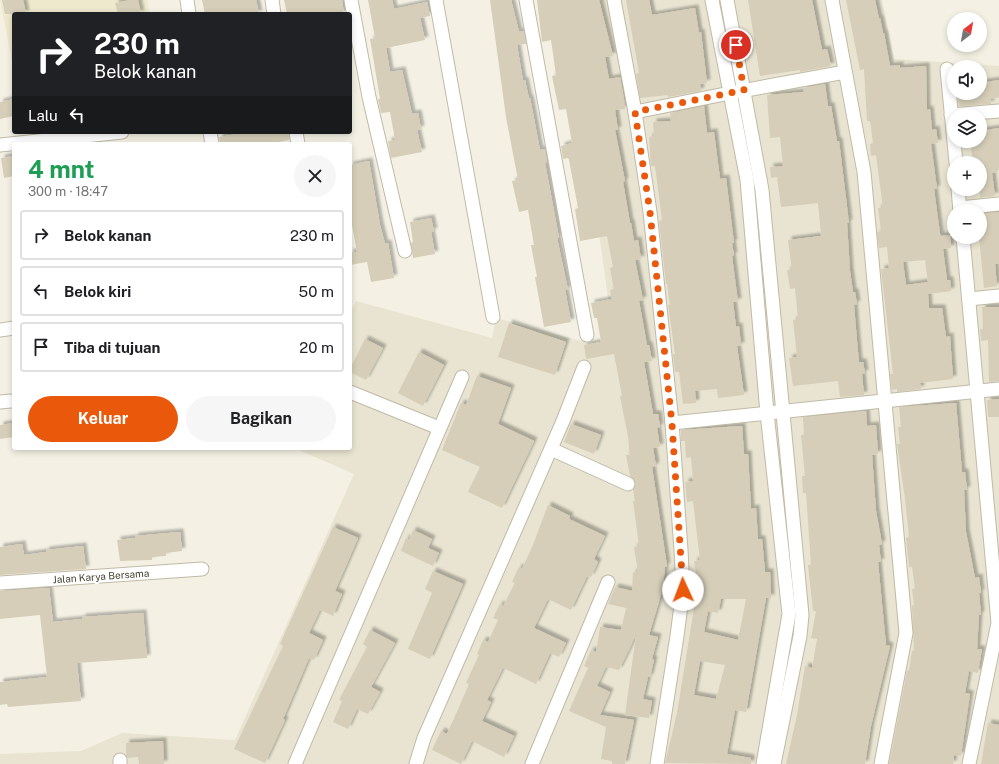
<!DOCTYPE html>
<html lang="id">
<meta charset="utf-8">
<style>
body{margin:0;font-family:"Public Sans",sans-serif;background:#f6f6f6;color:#202124;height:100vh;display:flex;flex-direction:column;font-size:15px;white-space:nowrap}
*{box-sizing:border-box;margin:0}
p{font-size:13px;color:#757577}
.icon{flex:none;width:22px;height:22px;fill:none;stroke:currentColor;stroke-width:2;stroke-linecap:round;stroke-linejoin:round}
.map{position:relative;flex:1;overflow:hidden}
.drawer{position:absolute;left:12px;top:142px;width:340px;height:308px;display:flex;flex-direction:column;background:#fff;border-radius:4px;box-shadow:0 2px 6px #0003}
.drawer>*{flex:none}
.hud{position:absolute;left:12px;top:12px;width:340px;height:122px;border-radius:4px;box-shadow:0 2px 6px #0003;background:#202124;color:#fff;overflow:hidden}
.needle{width:26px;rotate:31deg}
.tools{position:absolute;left:947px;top:12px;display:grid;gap:8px}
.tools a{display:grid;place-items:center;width:40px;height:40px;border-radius:50%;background:#fff;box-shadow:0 2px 6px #0003;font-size:20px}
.pin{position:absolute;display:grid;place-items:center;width:34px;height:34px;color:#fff;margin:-17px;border:2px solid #fff;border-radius:50%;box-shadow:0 1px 4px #0007}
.me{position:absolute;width:44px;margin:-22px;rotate:358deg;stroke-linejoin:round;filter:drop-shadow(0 0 3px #0008)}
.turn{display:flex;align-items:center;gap:14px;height:84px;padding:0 16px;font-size:18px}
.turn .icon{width:52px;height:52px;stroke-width:2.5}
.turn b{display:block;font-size:28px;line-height:34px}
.then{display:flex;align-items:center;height:38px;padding:0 16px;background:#0003;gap:8px;font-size:15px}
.round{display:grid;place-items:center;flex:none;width:42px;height:42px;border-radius:21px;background:#f6f6f6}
.summary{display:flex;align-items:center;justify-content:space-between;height:68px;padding:0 16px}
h1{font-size:24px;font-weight:700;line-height:30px;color:#1e9e55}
.action{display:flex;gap:8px;margin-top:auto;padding:8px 16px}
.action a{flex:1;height:46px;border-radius:24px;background:#ea580c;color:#fff;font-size:16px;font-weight:700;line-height:46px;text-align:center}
.action a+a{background:#f6f6f6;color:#202124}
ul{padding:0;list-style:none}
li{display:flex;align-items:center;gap:12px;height:50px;margin:0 8px 6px;padding:0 8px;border:2px solid #e0e0e0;border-radius:4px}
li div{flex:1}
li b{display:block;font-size:15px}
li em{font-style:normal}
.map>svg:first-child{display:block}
.residential{fill:#e8e4d1;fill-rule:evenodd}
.education{fill:#eee9cc}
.building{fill:#d6ceb8;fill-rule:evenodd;filter:url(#shadow)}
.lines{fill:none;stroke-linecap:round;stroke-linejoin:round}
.minor-casing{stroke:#c0baa6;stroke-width:15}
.minor{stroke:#fff;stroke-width:13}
.route{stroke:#ea580c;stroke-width:7;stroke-dasharray:0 12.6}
.labels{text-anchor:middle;stroke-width:4;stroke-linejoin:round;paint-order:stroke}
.street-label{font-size:10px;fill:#464133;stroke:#fff}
</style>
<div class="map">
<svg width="999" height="764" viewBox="0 0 999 764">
<defs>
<filter id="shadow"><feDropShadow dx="3.5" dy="-3.5" stdDeviation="1" flood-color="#0004"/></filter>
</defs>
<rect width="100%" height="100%" fill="#f4f1e4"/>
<path class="residential" d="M563,0H882L894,59L999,66V764H0V754L81,751L122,733L235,740L354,474L294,448H350V314L356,301L492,338L496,318L614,350L608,298L585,131ZM954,67H980V93H954ZM954,115H980V141H954ZM954,163H980V189H954ZM954,211H980V237H954Z"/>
<polygon class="education" points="0,0 147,0 150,14 14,14 14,71"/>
<g class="building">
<polygon points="2,0 23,0 26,14 5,14"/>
<polygon points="130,0 138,0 141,14 118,14 115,3"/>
<polygon points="202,0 256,0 259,14 205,14"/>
<polygon points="284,0 342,0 344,14 287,14"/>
<polygon points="368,0 392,0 394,9 427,2 430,16 420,18 425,40 386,48 390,72 402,70 412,114 418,113 421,129 417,130 422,152 391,158 388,141 395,140 390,112 381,113 379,104 378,99 380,99 370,39 375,38"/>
<polygon points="490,0 511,0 519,32 524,31 526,44 517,45 523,81 525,80 529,99 530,98 540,150 545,149 547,162 545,163 559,238 557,238 568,290 565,290 571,322 544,327 535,277 537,277 531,245 534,245 528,210 519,212 512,181 518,180 506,117"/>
<polygon points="537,0 599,0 613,56 605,57 609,79 620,77 624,99 625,109 615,110 618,130 615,130 625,181 623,182 630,223 631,223 634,241 638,240 641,259 635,260 643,300 639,301 647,345 649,345 652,361 644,362 653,414 658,414 660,427 657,428 660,447 653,448 656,466 652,467 667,566 665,567 663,588 649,635 658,637 652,659 654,660 650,677 648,677 643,699 652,701 649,718 625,715 636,635 619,670 606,667 597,686 610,692 600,715 634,720 625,764 612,764 612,761 601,759 606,727 569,711 588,668 584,666 591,650 596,652 600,627 621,630 626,608 608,604 615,587 632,591 633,572 638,573 634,547 639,546 633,501 635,501 633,490 636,483 630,476 626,455 630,455 628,437 620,396 622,396 614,354 586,359 584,345 601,342 597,318 594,318 591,303 612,299 610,290 614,289 610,268 613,267 607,236 580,241 575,209 578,208 569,160 568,158 563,159 561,146 572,143 566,109 559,110 552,76 556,75 551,40 542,42"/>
<polygon points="626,0 649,0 652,15 695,8 699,33 701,32 707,83 700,84 701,91 668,97 668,95 640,98 636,74 639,73"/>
<polygon points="748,0 812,0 822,50 827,49 831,66 800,72 800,70 760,76"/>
<path d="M846,0H875L879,19L880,18L883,33H884L890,66L900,65V68L926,66L927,110L930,109L932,130L936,129L938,143L931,144L937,189H934L940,234L941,236L950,235L951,248L943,249L947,280H950L951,291L928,294L929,308H942L946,337L950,336L953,379L920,383L921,389L897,392V389L892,390L890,374H893L881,269L889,268L887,247L879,248L877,232L881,231L878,208H883L876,155L871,156L870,144L873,143L870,121H867L864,69L860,70ZM925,260L928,282L906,285L903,262Z"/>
<polygon points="999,80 999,97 990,99 991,104 959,106 957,93 980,93 980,83"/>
<polygon points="825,84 828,106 831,106 837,141 839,141 849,223 847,223 850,271 853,292 855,292 857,304 854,305 857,341 859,362 863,362 865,373 862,374 864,395 840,397 838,381 793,386 789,358 797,357 793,320 798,319 795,288 790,289 787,270 792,270 788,240 821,236 818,203 781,207 777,177 771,178 770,167 783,166 780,137 770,138 767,95 804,92 803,88"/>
<polygon points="14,99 14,116 0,119 0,102"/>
<polygon points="704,106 707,133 714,132 720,179 726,178 734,243 732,243 734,255 732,256 738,302 733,302 736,327 739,326 741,346 737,346 744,395 718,398 717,389 695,391 696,403 683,404 679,372 675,372 673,354 675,354 668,305 670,305 667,284 666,284 659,221 662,220 655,166 651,166 649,137 654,136 653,122 671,121 670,113"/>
<polygon points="999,128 999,168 995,169 996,172 992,173 995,196 980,198 980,163 973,163 970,141 980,141 980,131"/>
<polygon points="249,132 288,132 289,140 269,144 220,144 219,137"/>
<polygon points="14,156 14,176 4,178 1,158"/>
<polygon points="369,161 380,225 385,244 388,243 394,278 371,282 367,262 350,265 350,252 357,252 352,225 350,225 350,165"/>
<polygon points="998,212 999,213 999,263 995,264 997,286 984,288 979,237 980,214"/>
<polygon points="431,218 434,231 431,232 435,254 413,258 411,243 413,242 410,222"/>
<polygon points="982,307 999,307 999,381 989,382 988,340 981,341 980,329 983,329"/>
<polygon points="509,323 566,342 555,375 498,357"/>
<polygon points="365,339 383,348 366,380 350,372 350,369"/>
<polygon points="419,352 444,365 423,406 398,393"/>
<polygon points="477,376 511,388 498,424 534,441 502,508 468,492 480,467 442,450 461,403 466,405"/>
<polygon points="999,399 999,417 988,417 987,400"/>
<polygon points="956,403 962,472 965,472 967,490 964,490 966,532 975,578 979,577 981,593 979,593 981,615 979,615 977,649 982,649 978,673 969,671 965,693 970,694 961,756 954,755 953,764 889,764 907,671 909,671 912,650 914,651 912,606 914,605 912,589 915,589 912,567 909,567 906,538 909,537 905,499 897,444 900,444 898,427 901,427 899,407"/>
<polygon points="866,411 867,426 876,425 878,454 872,455 876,511 882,544 879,545 881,562 878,562 886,645 890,646 871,726 865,764 786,764 797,715 805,666 812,668 817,639 811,638 816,611 813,611 808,565 811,565 806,493 803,493 802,476 805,476 801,435 804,435 803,417"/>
<polygon points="14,423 14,437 0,439 0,425"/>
<polygon points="571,424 601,435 594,454 564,442"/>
<path d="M742,426L744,454H748L751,509L756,508L758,539H762L765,572H770L771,598H766L746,712L735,710L727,754L751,758V764L665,763L677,713L694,608L698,585L694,561L700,560L693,501L687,502L685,482L693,481L691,457L686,458L685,441H681V430ZM721,599H746L738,640L704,632L708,611L718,613ZM700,661L725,665L716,699L694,695Z"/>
<polygon points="548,505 570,516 569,519 605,536 594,559 598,562 591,577 587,576 571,610 548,599 534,628 566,643 559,657 550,653 536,684 503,668 487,700 491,702 482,721 514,736 504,757 472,741 461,764 432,750 441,731 447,734 460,705 469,684 466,683 479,655 477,654 483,640 488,642 498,620 493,618 500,604 503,606 515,583 512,582 519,567 522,569 533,545"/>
<polygon points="333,527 358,538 335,591 342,594 333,616 320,610 309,633 323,640 314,660 309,658 283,719 285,720 265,763 234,749 283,646 280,644"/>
<polygon points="413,530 432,539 428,548 439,553 433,566 401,551 406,538 409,540"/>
<polygon points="180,532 182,551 166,553 166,556 152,557 152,560 120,561 117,540 135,538 135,536"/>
<polygon points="22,544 24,555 46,552 46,550 83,546 86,569 0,575 0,547"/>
<polygon points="433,571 463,584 430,659 408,649 432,593 425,589"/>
<polygon points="49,588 53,622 82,619 82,617 143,613 147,658 77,663 81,701 8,707 7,704 0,705 0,682 47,677 40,615 0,619 0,591"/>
<polygon points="370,630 395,643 371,687 380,692 368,714 357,709 348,729 333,722 342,701 339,700 367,647 363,644"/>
<polygon points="988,723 999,725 999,764 981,764"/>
<polygon points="163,741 164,764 139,764 138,757 127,758 126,755 126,743"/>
</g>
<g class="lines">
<g class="minor-casing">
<g id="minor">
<polyline points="187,0 189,14"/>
<polyline points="272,0 274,14"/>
<polyline points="351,0 369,97 405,251"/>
<polyline points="436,0 493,317"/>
<polyline points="526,0 587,335"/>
<polyline points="614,0 635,112 650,212 672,423 681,550 683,590 677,636 657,764"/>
<polyline points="712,0 747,180 767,413 789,614 763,764"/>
<polyline points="727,0 762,190 802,615 800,636 774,764"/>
<polyline points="832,0 864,172 906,633 881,764"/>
<polyline points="947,69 956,163"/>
<polyline points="635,112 730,93 845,72"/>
<polyline points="951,115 999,111"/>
<polyline points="210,132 212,144"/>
<polyline points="296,132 298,144"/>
<polyline points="0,145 122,132"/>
<polyline points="958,189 960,211"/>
<polyline points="960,208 999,204"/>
<polyline points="963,237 998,623 969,764"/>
<polyline points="969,299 999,296"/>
<polyline points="0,330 14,328"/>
<polyline points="350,392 439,428"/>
<polyline points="0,402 11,401"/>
<polyline points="672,423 999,389"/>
<polyline points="551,449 628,484"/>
<polyline points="0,583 202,569"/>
<polyline points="120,760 120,764"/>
<polyline points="295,764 462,377"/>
<polyline points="416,764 424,738 563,421 584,367"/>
<polyline points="532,764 608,582"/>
</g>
</g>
<use href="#minor" class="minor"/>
</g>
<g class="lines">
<polyline class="route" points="683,590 672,424 650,212 635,112 744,90 736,45"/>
</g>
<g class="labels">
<g class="street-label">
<text transform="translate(101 576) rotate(-4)" y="4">Jalan Karya Bersama</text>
</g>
</g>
</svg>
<div class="tools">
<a><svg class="needle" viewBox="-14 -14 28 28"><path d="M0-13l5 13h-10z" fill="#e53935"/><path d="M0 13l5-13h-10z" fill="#757577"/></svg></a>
<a><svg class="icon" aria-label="sound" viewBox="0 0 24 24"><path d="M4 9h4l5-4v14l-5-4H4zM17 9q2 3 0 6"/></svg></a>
<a><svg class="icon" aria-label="layers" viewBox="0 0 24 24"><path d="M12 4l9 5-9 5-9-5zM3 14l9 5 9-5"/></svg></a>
<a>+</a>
<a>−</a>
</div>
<div class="pin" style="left:736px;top:45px;background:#d93025"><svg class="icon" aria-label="arrive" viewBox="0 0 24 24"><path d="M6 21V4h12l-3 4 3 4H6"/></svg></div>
<svg class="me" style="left:683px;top:590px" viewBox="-20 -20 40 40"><circle r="19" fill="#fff"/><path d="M0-13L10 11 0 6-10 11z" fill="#ea580c"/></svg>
<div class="hud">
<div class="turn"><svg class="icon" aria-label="right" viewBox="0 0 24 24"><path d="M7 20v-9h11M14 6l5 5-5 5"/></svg><div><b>230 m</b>Belok kanan</div></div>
<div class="then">Lalu<svg class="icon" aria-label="left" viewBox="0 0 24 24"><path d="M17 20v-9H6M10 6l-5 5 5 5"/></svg></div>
</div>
<section class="drawer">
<div class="summary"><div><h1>4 mnt</h1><p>300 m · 18:47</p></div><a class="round"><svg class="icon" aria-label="close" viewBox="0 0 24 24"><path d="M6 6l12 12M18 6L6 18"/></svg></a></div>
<ul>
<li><svg class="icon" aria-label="right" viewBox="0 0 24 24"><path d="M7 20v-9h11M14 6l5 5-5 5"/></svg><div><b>Belok kanan</b></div><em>230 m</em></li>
<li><svg class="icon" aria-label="left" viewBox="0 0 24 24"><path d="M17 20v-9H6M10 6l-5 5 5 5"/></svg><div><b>Belok kiri</b></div><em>50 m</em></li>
<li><svg class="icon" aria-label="arrive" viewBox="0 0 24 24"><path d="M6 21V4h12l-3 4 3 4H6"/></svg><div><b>Tiba di tujuan</b></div><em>20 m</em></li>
</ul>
<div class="action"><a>Keluar</a><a>Bagikan</a></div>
</section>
</div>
